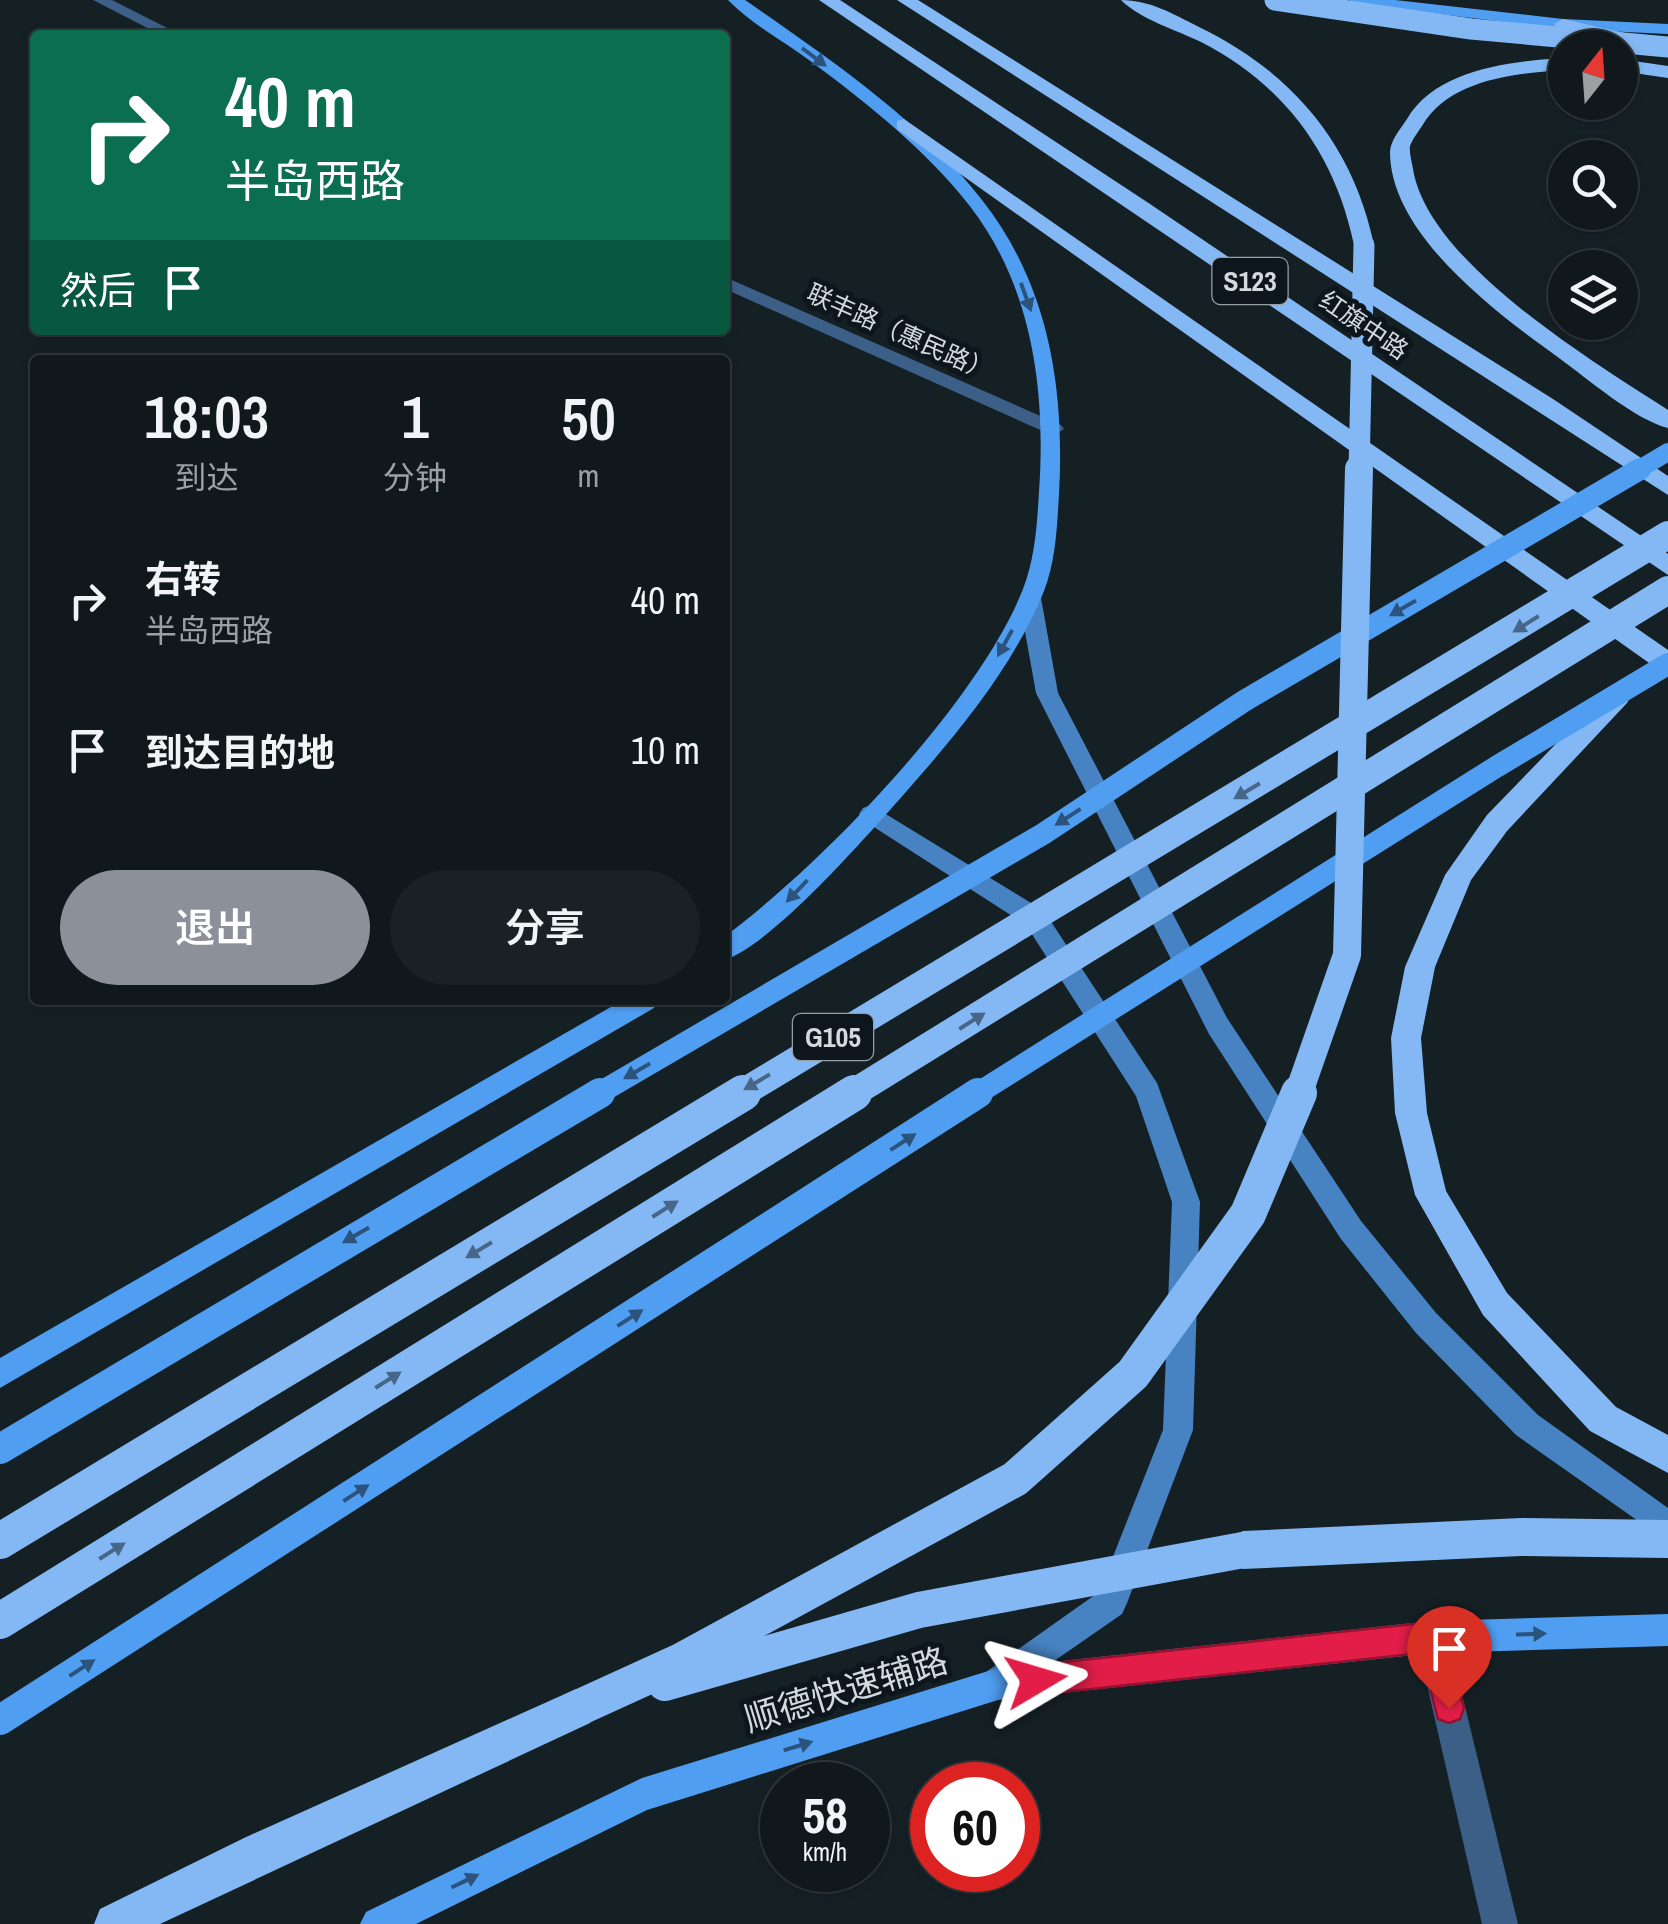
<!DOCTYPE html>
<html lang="zh">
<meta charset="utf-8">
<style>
body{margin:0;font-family:"Archivo Narrow","Noto Sans SC",sans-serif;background:#192125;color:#f1f3f6;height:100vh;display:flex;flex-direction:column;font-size:38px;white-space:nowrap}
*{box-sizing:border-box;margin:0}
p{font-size:32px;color:#9ca0a3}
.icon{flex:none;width:55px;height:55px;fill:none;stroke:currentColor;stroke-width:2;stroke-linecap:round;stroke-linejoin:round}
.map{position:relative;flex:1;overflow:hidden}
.details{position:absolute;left:30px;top:355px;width:700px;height:650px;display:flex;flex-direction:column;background:#10181c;border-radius:10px;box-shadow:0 2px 8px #0004,0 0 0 2px #30373b}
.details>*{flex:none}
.guide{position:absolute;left:30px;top:30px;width:700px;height:305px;border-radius:10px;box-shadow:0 2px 8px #0004,0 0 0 2px #30373b;background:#0b6e4f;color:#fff;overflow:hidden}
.needle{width:65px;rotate:17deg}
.buttons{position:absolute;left:1548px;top:30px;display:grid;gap:20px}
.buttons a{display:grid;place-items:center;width:90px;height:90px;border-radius:50%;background:#10181c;box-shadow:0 2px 8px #0004,0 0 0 2px #30373b;font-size:50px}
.speed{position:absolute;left:760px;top:1762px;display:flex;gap:20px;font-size:50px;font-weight:700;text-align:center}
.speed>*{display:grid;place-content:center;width:130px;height:130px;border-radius:50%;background:#10181c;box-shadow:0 2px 8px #0004,0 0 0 2px #30373b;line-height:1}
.speed small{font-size:25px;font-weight:400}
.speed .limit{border:15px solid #d22;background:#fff;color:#111}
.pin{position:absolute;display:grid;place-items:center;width:85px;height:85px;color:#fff;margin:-102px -42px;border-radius:50% 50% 50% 0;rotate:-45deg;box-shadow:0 0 10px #0007}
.pin .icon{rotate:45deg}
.me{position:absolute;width:110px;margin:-55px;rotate:83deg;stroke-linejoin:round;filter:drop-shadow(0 0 8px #0008)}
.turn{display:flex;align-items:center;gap:35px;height:210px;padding:0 30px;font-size:45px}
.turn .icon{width:130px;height:130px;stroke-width:2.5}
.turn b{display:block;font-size:70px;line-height:85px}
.then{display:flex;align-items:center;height:95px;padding:0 30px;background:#0003;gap:20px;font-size:38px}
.eta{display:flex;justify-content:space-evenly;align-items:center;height:170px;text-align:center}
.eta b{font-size:60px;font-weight:600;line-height:70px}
.action{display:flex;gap:20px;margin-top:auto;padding:20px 30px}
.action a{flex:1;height:115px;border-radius:60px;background:#8c9099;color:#fff;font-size:40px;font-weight:600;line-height:115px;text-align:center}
.action a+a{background:#192125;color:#f1f3f6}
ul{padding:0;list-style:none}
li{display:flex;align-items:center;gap:30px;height:150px;padding:0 30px}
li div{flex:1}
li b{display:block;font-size:38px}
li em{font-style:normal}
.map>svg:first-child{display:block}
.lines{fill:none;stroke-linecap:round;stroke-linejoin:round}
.street{fill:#3b5f87;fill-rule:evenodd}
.secondary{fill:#4783c3;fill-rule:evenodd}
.primary{fill:#509ef2;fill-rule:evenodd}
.highway{fill:#83b8f4;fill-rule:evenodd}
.primary-bridge-far2{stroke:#509ef2;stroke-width:18}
.primary-bridge-far1{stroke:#509ef2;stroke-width:22}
.primary-bridge{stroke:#509ef2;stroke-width:30}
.highway-bridge-far2{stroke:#83b8f4;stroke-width:21}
.highway-bridge-far1{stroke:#83b8f4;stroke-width:28}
.highway-bridge{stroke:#83b8f4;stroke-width:36}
.oneway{fill:#2b537c}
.oneway2{fill:#486788}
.route{fill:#e11d48;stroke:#92132f;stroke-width:2.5}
.labels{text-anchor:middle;stroke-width:10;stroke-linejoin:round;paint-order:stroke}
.far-street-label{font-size:25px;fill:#d3dade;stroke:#0c161c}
.shield{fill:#0c161c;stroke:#979fa4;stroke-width:2.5}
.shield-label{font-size:28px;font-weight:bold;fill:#d3dade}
.near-street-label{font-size:35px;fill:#d3dade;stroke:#0c161c}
</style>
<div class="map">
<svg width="1668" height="1924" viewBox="0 0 1668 1924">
<rect width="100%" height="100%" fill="#152025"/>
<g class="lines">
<g class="street">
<polygon points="93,0 112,0 181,35 161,35"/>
<polygon points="725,277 1061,425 1064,429 1054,435 1047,433 725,289"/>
<polygon points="1432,1621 1443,1626 1448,1637 1518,1924 1482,1924 1416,1637 1421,1626"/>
</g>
<g class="secondary">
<polygon points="1030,591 1041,598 1058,693 1227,1018 1361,1221 1436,1313 1538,1415 1668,1508 1668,1542 1516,1435 1416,1333 1341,1239 1209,1034 1036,693 1019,598"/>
<polygon points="871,805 1044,911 1157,1083 1200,1202 1193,1430 1127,1603 1122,1614 998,1700 986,1696 982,1684 986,1672 1099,1592 1163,1430 1172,1202 1136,1096 1026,925 863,820 859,814 863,808"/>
</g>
<g class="primary">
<path d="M728,0H745C828,58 919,119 982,200C1049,285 1065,389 1059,494C1057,526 1056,560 1044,591C1015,663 963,727 912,785C875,827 775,943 725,960V936C822,865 979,701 1023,589C1035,558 1037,525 1039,492C1046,392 1033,287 969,205C926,150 868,104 813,63C785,42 751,24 728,0Z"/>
<polygon points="1349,0 1395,0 1563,19 1668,24 1668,34 1563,29 1356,4"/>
<polygon points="623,1000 658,1000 654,1008 0,1388 0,1358"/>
<polygon points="1668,1614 1668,1646 1432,1653 998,1700 647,1810 416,1924 360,1924 366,1912 642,1778 998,1668 1432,1621"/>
</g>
<g class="highway">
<polygon points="819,0 840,0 1150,204 1668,554 1668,575"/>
<polygon points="897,0 918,0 1553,399 1668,476 1668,495"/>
<path d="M1121,0C1150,0 1173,14 1199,27C1292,72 1353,144 1374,245L1371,249H1357L1354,245C1335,154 1285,86 1203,43C1177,30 1141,20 1121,0Z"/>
<polygon points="1563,19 1629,34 1631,38 1622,44 1557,28 1554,24"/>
<path d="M1565,58V70C1516,73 1449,79 1422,126C1418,132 1412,140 1410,146C1409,153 1412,162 1413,169C1428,262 1592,361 1668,410V428C1635,420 1588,379 1559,358C1498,314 1390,235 1390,152C1390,141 1401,128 1407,119C1436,69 1513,61 1565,58Z"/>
<polygon points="1620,59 1668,66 1668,78 1620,71"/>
<polygon points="904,119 1668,650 1668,673 1659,670 897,129 897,121"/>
<polygon points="1618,686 1627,689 1631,696 1627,703 1507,831 1471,880 1435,967 1421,1038 1427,1113 1446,1191 1507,1293 1616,1407 1668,1435 1668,1473 1590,1431 1483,1315 1415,1195 1395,1113 1391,1038 1405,967 1445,875 1487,815 1609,689"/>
<polygon points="1521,1518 1668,1520 1668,1558 1521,1556 1243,1569 1230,1563 1224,1550 1230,1537 1243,1531"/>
<polygon points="576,1689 590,1695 596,1709 590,1723 160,1924 94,1924 100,1909 244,1838"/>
</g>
<polyline class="primary-bridge-far2" points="1636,471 1668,452"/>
<g class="primary-bridge-far1">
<polyline points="596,1095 1043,834 1244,701 1640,469"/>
<polyline points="975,1095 1496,767 1668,664"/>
</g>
<g class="primary-bridge">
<polyline points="0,1449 600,1093"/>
<polyline points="0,1720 978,1093"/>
</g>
<g class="highway-bridge-far2">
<polyline points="1275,0 1471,29 1668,47"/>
<polyline points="1359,471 1364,245"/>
</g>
<g class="highway-bridge-far1">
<polyline points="739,1095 1668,535"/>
<polyline points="850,1095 1668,590"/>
<polyline points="1298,1095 1347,955 1359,469"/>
</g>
<g class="highway-bridge">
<polyline points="0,1541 743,1093"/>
<polyline points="0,1621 854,1093"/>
<polyline points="665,1683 919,1610 1243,1550"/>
<polyline points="576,1709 679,1662 1015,1479 1133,1374 1248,1214 1299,1093"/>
</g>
</g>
<defs><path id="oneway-solid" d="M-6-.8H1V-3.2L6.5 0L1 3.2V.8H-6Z" transform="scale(2.5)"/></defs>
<g class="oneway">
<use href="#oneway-solid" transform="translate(814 57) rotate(37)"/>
<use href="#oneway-solid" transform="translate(1026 297) rotate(70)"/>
<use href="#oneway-solid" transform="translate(1403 608) rotate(150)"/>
<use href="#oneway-solid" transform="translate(1005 643) rotate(119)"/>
<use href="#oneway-solid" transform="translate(1068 817) rotate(147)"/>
<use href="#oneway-solid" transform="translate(797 891) rotate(134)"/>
<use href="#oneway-solid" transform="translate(637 1071) rotate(150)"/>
<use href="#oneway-solid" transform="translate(903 1142) rotate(-33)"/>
<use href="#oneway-solid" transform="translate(356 1235) rotate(150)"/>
<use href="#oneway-solid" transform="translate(630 1318) rotate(-33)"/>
<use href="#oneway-solid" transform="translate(356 1493) rotate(-33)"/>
<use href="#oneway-solid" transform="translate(1531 1634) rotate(-2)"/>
<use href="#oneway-solid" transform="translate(82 1668) rotate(-33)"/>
<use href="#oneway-solid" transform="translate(798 1746) rotate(-17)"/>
<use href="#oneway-solid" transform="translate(465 1881) rotate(-26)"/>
</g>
<g class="oneway2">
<use href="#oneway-solid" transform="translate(1526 624) rotate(148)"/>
<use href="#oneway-solid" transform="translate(1247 791) rotate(149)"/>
<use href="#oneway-solid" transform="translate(972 1021) rotate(-32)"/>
<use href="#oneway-solid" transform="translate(757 1082) rotate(149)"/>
<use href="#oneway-solid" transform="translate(665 1209) rotate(-32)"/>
<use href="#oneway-solid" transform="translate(479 1250) rotate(149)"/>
<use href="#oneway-solid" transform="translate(388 1380) rotate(-32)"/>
<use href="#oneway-solid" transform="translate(112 1551) rotate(-32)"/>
</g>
<polygon class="route" points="1432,1622 1442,1626 1446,1637 1464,1708 1460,1719 1449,1723 1438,1719 1421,1653 1036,1695 1025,1690 1021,1680 1025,1669 1036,1665"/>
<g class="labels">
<g class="far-street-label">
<text transform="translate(1364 325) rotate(34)" y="9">红旗中路</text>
<text transform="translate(900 332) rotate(24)" y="9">联丰路（惠民路）</text>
</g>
<g class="shield">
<rect x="1212.5" y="258" width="75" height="46" rx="8"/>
<rect x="793" y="1014" width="80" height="46" rx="8"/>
</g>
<g class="shield-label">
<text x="1250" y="291">S123</text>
<text x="833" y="1047">G105</text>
</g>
<g class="near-street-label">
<text transform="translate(846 1690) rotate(-17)" y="12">顺德快速辅路</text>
</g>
</g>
</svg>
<div class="buttons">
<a><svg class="needle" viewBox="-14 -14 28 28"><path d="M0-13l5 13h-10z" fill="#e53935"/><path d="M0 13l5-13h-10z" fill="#9ca0a3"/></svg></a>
<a><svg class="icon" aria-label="search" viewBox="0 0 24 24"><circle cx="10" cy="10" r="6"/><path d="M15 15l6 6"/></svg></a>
<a><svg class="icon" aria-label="layers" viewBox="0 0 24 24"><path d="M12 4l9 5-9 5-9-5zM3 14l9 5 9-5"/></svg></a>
</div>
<div class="speed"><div>58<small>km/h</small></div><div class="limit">60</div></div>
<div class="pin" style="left:1449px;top:1708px;background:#d93025"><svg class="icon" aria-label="arrive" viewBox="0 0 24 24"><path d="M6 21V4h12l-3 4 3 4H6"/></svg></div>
<svg class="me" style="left:1036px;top:1680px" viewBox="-20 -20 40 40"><path d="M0-17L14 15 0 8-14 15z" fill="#e11d48" stroke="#fff" stroke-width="4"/></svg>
<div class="guide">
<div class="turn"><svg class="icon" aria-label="right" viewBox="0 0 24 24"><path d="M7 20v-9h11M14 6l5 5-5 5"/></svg><div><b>40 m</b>半岛西路</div></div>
<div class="then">然后<svg class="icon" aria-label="arrive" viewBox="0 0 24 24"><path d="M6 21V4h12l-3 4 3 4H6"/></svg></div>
</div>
<section class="details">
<div class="eta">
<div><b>18:03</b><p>到达</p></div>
<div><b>1</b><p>分钟</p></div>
<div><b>50</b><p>m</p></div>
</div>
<ul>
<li><svg class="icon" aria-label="right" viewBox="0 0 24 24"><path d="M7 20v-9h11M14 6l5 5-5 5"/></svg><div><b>右转</b><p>半岛西路</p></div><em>40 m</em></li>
<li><svg class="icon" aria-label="arrive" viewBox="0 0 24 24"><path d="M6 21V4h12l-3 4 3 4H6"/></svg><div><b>到达目的地</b></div><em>10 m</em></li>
</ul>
<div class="action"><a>退出</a><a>分享</a></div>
</section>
</div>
